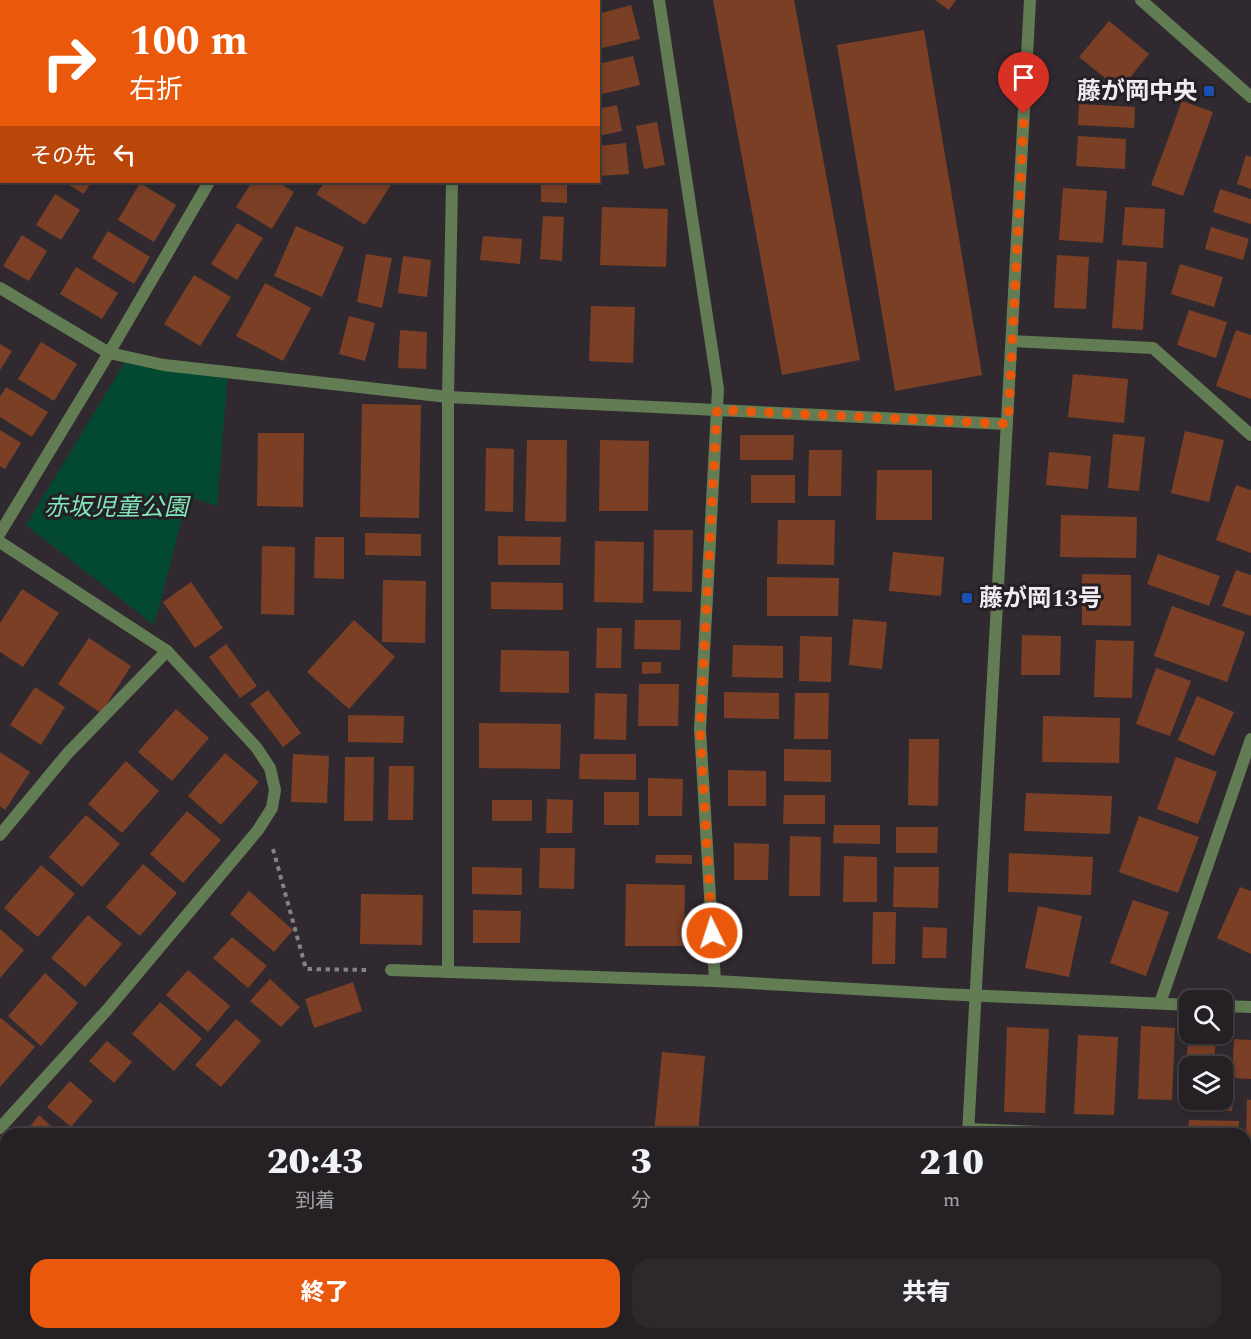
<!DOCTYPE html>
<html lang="ja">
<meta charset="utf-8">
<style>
body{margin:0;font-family:Spectral,"Noto Sans JP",serif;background:#2c282c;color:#f1f3f6;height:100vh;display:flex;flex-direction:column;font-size:22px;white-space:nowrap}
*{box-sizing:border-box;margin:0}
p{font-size:20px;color:#a3a3a6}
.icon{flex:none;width:33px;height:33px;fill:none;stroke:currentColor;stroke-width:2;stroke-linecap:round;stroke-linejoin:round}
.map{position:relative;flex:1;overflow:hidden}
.side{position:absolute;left:0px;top:1128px;width:1251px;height:212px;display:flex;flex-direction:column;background:#242024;border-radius:18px 18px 0 0;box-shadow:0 3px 9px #0003,0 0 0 2px #413e41}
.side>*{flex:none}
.guide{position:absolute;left:0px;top:0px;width:600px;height:183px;box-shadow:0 3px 9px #0003,0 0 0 2px #413e41;background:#ea580c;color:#fff;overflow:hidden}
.buttons{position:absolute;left:1179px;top:990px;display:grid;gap:12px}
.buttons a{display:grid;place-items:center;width:54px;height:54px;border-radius:12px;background:#242024;box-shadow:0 3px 9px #0003,0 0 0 2px #413e41;font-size:30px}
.pin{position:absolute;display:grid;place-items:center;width:51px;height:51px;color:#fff;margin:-62px -26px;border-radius:50% 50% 50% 0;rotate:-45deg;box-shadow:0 0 6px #0007}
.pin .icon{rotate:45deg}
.me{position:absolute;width:66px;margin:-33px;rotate:356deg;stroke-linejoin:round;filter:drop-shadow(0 0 4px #0008)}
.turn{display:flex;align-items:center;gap:21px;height:126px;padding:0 30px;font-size:27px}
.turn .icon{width:78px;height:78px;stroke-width:2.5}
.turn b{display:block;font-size:42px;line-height:51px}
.then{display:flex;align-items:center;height:57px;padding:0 30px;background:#0003;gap:12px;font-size:22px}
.eta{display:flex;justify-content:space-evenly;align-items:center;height:102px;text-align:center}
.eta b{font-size:36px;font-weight:800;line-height:42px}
.primary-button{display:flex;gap:12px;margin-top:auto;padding:12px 30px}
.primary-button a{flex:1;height:69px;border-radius:18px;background:#ea580c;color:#fff;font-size:24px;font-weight:800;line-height:69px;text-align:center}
.primary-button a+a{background:#2c282c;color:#f1f3f6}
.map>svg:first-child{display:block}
.green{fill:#034932}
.building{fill:#7a3f25}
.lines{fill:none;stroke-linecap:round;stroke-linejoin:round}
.path{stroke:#868186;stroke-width:4;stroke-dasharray:4.5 4.5;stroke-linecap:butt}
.service{stroke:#627c54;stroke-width:12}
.minor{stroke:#627c54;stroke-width:12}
.tertiary{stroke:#627c54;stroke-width:12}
.route{stroke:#ea580c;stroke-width:10;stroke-dasharray:0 18}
.transit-dot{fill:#1a4fb4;stroke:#262026;stroke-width:2}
.labels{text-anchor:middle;stroke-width:6;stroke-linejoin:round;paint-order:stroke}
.poi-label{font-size:24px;font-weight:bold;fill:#f0ecf0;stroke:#262026;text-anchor:end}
.park-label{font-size:24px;font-style:italic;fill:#7ee8b9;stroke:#262026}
</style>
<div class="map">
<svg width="1251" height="1339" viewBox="0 0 1251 1339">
<rect width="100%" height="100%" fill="#302a30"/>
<polygon class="green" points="128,357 228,373 217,506 188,496 154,625 26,525"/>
<g class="building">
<polygon points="713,0 794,0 860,360 782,375"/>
<polygon points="935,0 956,0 949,10"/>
<polygon points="631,5 640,39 598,49 598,14"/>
<polygon points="1109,21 1149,54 1120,90 1079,57"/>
<polygon points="924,30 982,375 895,391 837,45"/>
<polygon points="633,56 640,85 598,95 598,64"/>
<polygon points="1182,101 1213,112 1183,196 1151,185"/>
<polygon points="1079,104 1135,107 1134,128 1078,125"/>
<polygon points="617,105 622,131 598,136 598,109"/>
<polygon points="657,122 665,165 644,169 636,126"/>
<polygon points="1078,136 1126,139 1125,169 1076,166"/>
<polygon points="626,143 629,174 598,176 598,146"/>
<polygon points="1246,155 1251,157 1251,189 1237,184"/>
<polygon points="64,182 91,182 84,194"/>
<polygon points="252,182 278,182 294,192 272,229 236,207"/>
<polygon points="325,182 393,182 365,225 316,194"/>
<polygon points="541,182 567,182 567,203 541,202"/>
<polygon points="140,183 176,205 154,242 118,220"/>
<polygon points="1063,188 1107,191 1103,243 1059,240"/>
<polygon points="1220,189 1251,199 1251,224 1213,212"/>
<polygon points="55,194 80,210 61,240 36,225"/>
<polygon points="602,207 668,209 666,267 600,265"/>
<polygon points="1125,207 1165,209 1163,248 1122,245"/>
<polygon points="543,216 564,217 562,261 540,259"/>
<polygon points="237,223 263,238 237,280 211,264"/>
<polygon points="296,226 344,247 322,297 274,276"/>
<polygon points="1211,227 1249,239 1243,260 1205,249"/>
<polygon points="108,231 150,257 134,284 92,258"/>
<polygon points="22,235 47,251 29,281 3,266"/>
<polygon points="483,236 522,239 520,264 480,260"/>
<polygon points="366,254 392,258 382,308 357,302"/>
<polygon points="1057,255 1089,257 1086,309 1054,308"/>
<polygon points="403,256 431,260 427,297 398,293"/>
<polygon points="1117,260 1147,262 1143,330 1112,328"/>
<polygon points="1180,264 1223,277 1214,307 1171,294"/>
<polygon points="76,267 118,293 102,319 60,294"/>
<polygon points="194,275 231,297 200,346 164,324"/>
<polygon points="265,283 311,308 283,361 236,336"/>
<polygon points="591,306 635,307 633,363 589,361"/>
<polygon points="1189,310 1227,322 1216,358 1177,345"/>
<polygon points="349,316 375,323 365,361 339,354"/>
<polygon points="400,330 427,332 426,369 398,368"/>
<polygon points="1236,330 1251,335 1251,399 1216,386"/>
<polygon points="41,342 77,364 54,401 18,379"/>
<polygon points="0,344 12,351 0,370"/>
<polygon points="1073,374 1128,379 1124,423 1068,417"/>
<polygon points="6,387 48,412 32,437 0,417 0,397"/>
<polygon points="362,404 421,405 419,518 360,517"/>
<polygon points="0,430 21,443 5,469 0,466"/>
<polygon points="1185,431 1224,440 1209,502 1171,493"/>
<polygon points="258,433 304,433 303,507 257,506"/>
<polygon points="1113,434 1145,437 1139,491 1108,488"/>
<polygon points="740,435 794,435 793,460 740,460"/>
<polygon points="527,440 567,440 566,522 525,521"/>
<polygon points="600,440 649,441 648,511 599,511"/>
<polygon points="486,448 514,449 513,512 485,511"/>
<polygon points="809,450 842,450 841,496 808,496"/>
<polygon points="1049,452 1091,456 1088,489 1046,485"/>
<polygon points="877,470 932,470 932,520 876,520"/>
<rect x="751" y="475" width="44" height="28"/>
<polygon points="1236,485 1251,490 1251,553 1216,540"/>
<polygon points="1061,515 1137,517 1136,558 1060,557"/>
<polygon points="778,520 835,520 834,565 777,564"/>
<polygon points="654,530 693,530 692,592 653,591"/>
<polygon points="365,533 421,534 421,556 365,555"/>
<polygon points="498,536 561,537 560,565 498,565"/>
<polygon points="315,537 344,537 344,579 314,578"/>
<polygon points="595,541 644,542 643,603 594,602"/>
<polygon points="262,546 295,547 294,615 261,614"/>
<polygon points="893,552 944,557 941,596 889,591"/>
<polygon points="1158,554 1220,576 1209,606 1147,584"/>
<polygon points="1236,570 1251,575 1251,616 1222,606"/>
<polygon points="1082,574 1131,575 1131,626 1082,625"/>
<polygon points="767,577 839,578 838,616 767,616"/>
<polygon points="383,580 426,581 425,643 382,642"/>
<polygon points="191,582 223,628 195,648 163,602"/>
<polygon points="491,582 563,583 563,610 491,609"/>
<polygon points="22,589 59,613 23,667 0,652 0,623"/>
<polygon points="1172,606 1245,632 1227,682 1154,656"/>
<polygon points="853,619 887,622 882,669 849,665"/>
<polygon points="354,620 395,657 349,709 307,672"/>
<polygon points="635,620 681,620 680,650 634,649"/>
<polygon points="597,628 622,628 621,668 596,668"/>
<polygon points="1022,635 1061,636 1060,675 1021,675"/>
<polygon points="800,636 832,637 831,682 799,681"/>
<polygon points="89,638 131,666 101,713 58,684"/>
<polygon points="1096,640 1134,641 1132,698 1094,697"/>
<polygon points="226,644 257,686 240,698 209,657"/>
<polygon points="733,645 783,646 783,678 732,677"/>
<polygon points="501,650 569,651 569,693 500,692"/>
<polygon points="642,662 661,662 661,673 642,674"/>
<polygon points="1156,668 1191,681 1170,736 1136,724"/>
<polygon points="639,684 679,684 678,726 638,726"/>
<polygon points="35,687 65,707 41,745 10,725"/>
<polygon points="268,690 301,733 283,747 250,704"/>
<polygon points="724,692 779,693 779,719 724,718"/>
<polygon points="595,693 627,694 626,740 594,739"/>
<polygon points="795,693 829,693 828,739 794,739"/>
<polygon points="1197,696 1234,712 1214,756 1178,740"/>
<polygon points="176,709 209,738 172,781 138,752"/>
<polygon points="348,715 404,716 403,743 348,742"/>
<polygon points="1043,716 1120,718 1119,763 1042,762"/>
<polygon points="479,723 561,724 560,769 479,768"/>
<polygon points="909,739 939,739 938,806 908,805"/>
<polygon points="784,749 831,750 831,782 784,781"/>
<polygon points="0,752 30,772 5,810 0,806"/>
<polygon points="225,753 259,782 221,825 188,796"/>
<polygon points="293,754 329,756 327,803 291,802"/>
<polygon points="580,754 636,754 636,780 579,779"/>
<polygon points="345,757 374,757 373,821 344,821"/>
<polygon points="1176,757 1217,772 1198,824 1157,809"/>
<polygon points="126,761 159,791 122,833 88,804"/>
<polygon points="389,766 414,766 413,820 388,820"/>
<polygon points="728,770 766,771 766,806 728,806"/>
<polygon points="648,778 683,779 682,816 648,816"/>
<rect x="604" y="792" width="35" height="33"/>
<polygon points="1026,793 1112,796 1110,834 1024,831"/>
<polygon points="784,795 825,795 825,824 783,824"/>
<polygon points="547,799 573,800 572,833 546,833"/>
<rect x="492" y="800" width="40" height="21"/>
<polygon points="187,811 221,840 183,883 150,854"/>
<polygon points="86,815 120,844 82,887 49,857"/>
<polygon points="1139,816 1199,837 1178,893 1119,872"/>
<polygon points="834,825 880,825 880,844 833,843"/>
<polygon points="896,827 938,827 937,853 896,853"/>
<polygon points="790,836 821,837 820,896 789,896"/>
<polygon points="734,843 769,844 768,880 734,880"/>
<polygon points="540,848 575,848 574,889 539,888"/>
<polygon points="1009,853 1093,857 1091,895 1008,892"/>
<polygon points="656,855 692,855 692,864 655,863"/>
<polygon points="844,856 877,857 877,902 843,902"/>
<polygon points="143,864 177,893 140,936 106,907"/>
<polygon points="41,865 75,894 38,937 4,908"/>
<polygon points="472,867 522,868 522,895 472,894"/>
<polygon points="894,867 939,867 938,908 893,907"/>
<polygon points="626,884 685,885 684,946 625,946"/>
<polygon points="1240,887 1251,891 1251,954 1217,938"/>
<polygon points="249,891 293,930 274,952 230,914"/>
<polygon points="361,894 423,895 422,945 360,944"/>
<polygon points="1133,900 1169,912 1146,976 1110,963"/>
<polygon points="1038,906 1082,916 1069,977 1025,968"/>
<polygon points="473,910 521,911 520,943 473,943"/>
<polygon points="873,912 896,912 895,964 872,964"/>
<polygon points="88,915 122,944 85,987 51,958"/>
<polygon points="923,927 947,928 946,958 922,958"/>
<polygon points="0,929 24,950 0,978"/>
<polygon points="232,937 267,966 248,988 213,958"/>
<polygon points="188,970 230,1006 208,1032 166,995"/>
<polygon points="45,973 78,1003 41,1046 8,1016"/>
<polygon points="270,979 300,1007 281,1027 250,1001"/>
<polygon points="353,982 362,1011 314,1028 305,999"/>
<polygon points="160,1002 202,1039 174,1071 132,1034"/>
<polygon points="1,1018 35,1047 0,1087 0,1019"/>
<polygon points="236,1019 261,1041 221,1087 195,1065"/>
<polygon points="1141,1026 1175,1028 1172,1100 1138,1099"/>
<polygon points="1007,1027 1049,1029 1045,1113 1004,1112"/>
<polygon points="1078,1035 1118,1037 1114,1115 1074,1114"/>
<polygon points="1188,1036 1216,1038 1214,1066 1190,1066 1190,1077 1186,1077"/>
<polygon points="1234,1039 1251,1040 1251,1079 1232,1078"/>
<polygon points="107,1041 132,1062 114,1083 89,1061"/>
<polygon points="662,1052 705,1056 698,1134 654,1134"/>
<polygon points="70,1081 93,1101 71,1127 47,1107"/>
<polygon points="1188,1086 1190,1086 1190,1100 1222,1100 1222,1089 1234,1089 1232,1111 1187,1109"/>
<polygon points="1247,1099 1251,1100 1251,1137 1246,1137"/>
<polygon points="39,1115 60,1134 24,1134"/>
<polygon points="1189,1120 1239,1121 1238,1134 1188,1134"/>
<polygon points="0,1170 6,1175 6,1198 0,1205"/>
<rect x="1245" y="1214" width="6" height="38"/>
<polygon points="1245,1275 1251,1275 1251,1322 1245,1321"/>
<polygon points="1010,1334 1054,1334 1053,1339 1010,1339"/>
<rect x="1071" y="1334" width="50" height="5"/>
<rect x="1151" y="1334" width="26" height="5"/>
</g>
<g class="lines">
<polyline class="path" points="273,849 306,969 369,970"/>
<g class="service">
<polyline points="1012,341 1153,348 1251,435"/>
<polyline points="969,1129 1088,1134"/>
</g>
<g class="minor">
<polyline points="437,0 437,2"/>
<polyline points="659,0 718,389 700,729 715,981"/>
<polyline points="33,2 34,0"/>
<polyline points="313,2 314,0"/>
<polyline points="0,50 2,47"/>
<polyline points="0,288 109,353 164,365 448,397 1007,424"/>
<polyline points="0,533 109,353 209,182"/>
<polyline points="0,542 167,651 256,747 270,768 275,790 272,808 258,830 107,1010 0,1128"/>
<polyline points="0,835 67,754 167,651"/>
<polyline points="391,970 715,981 942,994 1190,1005"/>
<polyline points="448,972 448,397 452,182"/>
<polyline points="1160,1003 1251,739"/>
<polyline points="1222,1006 1251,1007"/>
</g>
<g class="tertiary">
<polyline points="1141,0 1251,97"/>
<polyline points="968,1134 1030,0"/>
<polyline points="959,1339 959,1334"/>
</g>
</g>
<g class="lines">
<polyline class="route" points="712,933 700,729 717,410 1008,424 1024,114"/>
</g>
<g class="transit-dot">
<rect x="1203" y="85" width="12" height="12" rx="3"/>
<rect x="961" y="592" width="12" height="12" rx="3"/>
</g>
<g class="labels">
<g class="poi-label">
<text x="1197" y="99">藤が岡中央</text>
<text x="979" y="606" text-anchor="start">藤が岡13号</text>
</g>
<g class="park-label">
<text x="116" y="515">赤坂児童公園</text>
</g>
</g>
</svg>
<div class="buttons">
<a><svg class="icon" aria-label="search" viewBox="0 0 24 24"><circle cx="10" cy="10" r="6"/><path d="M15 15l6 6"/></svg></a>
<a><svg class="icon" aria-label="layers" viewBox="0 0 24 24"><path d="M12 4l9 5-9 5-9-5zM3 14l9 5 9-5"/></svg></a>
</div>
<div class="pin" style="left:1024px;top:114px;background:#d93025"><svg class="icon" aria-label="arrive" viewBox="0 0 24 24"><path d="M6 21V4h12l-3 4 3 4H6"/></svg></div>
<svg class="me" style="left:712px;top:933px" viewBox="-20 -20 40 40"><circle r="17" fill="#ea580c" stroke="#fff" stroke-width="3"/><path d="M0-11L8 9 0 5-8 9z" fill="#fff"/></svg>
<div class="guide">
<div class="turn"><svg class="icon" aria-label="right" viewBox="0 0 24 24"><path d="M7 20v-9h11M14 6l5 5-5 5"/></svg><div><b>100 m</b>右折</div></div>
<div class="then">その先<svg class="icon" aria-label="left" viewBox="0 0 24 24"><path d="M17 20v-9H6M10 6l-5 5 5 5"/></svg></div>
</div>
<section class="side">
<div class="eta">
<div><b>20:43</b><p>到着</p></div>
<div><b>3</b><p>分</p></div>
<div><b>210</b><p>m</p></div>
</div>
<div class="primary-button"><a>終了</a><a>共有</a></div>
</section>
</div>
